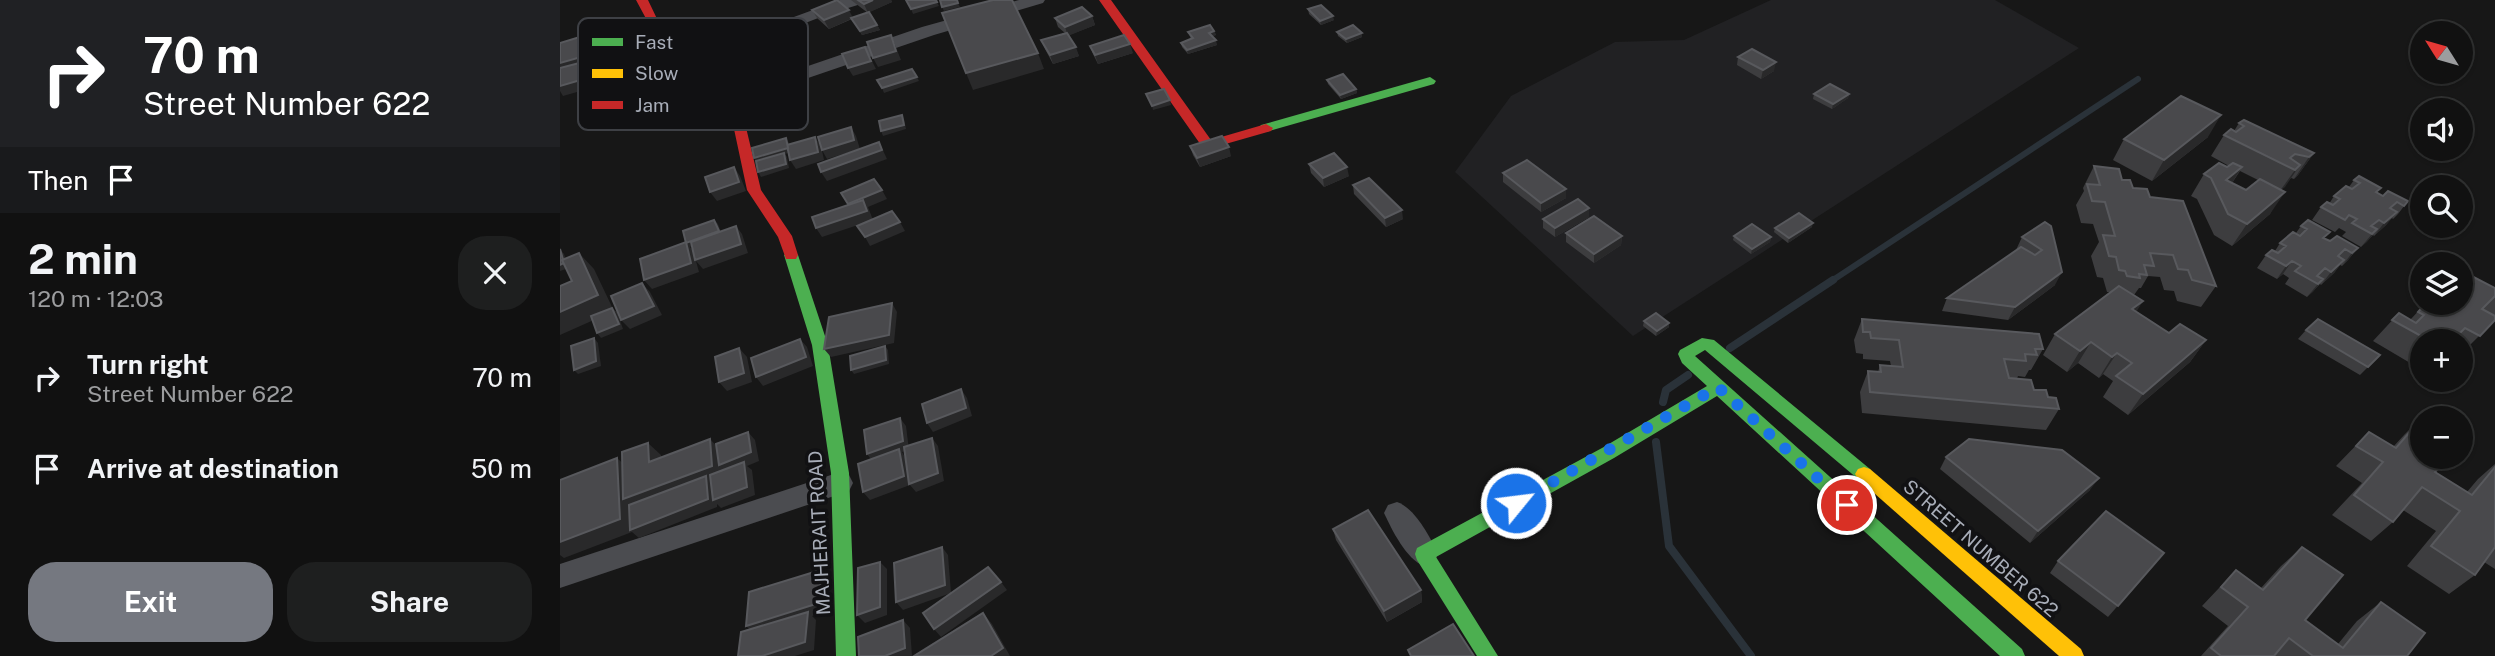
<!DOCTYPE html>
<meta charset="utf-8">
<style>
body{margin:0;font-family:"Public Sans",sans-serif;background:#1e1f1f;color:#f1f3f6;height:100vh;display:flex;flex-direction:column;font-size:26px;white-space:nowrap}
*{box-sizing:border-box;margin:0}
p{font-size:23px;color:#9c9d9f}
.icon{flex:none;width:38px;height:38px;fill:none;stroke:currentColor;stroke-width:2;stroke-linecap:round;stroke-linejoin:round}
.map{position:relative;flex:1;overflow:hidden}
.sheet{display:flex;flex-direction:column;background:#111;width:560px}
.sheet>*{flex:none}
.guide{background:#202124;color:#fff;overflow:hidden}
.needle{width:46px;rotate:307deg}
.tools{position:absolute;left:1850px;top:21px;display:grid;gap:14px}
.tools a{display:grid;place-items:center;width:63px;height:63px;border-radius:50%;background:#111;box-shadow:0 2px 5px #0004,0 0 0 2px #303131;font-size:35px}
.pin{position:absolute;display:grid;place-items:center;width:60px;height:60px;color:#fff;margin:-30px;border:4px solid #fff;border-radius:50%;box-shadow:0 2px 7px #0007}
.me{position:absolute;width:77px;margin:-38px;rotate:61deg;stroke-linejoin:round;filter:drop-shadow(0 0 5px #0008)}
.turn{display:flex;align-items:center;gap:24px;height:147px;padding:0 28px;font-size:32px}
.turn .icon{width:91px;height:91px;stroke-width:2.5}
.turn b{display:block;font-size:49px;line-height:60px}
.then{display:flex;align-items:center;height:66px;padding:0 28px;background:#0003;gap:14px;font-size:26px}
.round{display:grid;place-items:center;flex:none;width:74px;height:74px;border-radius:28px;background:#1e1f1f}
.summary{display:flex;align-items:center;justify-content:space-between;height:119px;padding:0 28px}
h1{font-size:42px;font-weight:700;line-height:52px}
.button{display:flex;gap:14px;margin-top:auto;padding:14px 28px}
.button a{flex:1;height:80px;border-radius:28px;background:#757880;color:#fff;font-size:28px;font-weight:700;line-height:80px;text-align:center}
.button a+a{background:#1e1f1f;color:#f1f3f6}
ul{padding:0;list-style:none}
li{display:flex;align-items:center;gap:21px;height:91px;padding:0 28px}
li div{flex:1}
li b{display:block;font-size:26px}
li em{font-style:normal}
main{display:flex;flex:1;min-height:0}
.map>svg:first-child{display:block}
.built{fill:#212123}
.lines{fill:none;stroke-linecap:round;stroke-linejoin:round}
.stream-far1{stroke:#2a3239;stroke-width:6}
.stream{stroke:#2a3239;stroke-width:8}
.street{fill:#4b4c50;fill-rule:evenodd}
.fast{fill:#4caf50;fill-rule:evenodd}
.slow{fill:#ffc107;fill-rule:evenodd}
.jam{fill:#c62828;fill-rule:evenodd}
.wall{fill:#3d3d3f;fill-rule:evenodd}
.shaded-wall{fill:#29292a}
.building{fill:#49494c;stroke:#58595d;stroke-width:2}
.route{stroke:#1a73e8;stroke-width:12;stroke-dasharray:0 21.6}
.labels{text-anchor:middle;stroke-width:7;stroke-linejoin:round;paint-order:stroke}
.street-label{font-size:19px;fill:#a8adb8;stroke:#111113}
.key{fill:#111113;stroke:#3e4045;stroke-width:2}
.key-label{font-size:19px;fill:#a8adb8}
</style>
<main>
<section class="sheet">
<div class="guide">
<div class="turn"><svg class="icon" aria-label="right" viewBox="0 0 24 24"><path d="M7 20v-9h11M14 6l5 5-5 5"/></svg><div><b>70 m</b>Street Number 622</div></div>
<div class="then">Then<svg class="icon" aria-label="arrive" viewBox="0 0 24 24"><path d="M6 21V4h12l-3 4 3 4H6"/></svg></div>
</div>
<div class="summary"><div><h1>2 min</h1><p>120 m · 12:03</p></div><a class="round"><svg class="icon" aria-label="close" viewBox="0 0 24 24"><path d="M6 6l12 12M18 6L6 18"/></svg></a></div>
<ul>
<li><svg class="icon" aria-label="right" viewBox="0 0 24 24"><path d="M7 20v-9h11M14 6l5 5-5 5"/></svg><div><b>Turn right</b><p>Street Number 622</p></div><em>70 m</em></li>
<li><svg class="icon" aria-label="arrive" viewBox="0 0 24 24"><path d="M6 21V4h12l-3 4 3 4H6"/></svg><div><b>Arrive at destination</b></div><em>50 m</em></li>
</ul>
<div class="button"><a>Exit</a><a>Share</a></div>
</section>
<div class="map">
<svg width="1935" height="656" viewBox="0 0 1935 656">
<rect width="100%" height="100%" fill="#171717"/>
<polygon class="built" points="1211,0 1435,0 1519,48 1073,336 895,172 951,96 1055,42 1124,40"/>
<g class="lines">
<polyline class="stream-far1" points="1270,282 1578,79"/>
<g class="stream">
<polyline points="1170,348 1273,280"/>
<polyline points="1103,402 1106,390 1128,375"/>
<polyline points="1096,442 1109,546 1191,656"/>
</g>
<g class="street">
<polygon points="280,0 306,0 304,3 266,15 134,66 128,67 119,62 122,58"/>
<polygon points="459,0 485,0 483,3 374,35 175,103 169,104 160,99 163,95 362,27"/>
<polygon points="280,472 289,475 293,483 289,491 0,588 0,564"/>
<path d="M837,502C855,508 870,537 878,554L874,563L864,566C846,559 832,530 824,513L828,505Z"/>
</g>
<g class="fast">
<polygon points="870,77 876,81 874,84 706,132 699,128 701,125"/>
<polygon points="231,250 238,255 268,345 289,473 296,656 276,656 271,473 252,345 224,255"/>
<polygon points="1142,338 1154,340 1310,469 1313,474 1310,479 1304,481 1298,479 1145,350 1135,356 1462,649 1465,656 1440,656 1157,396 1054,458 876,557 938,656 917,656 857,560 855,554 857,548 1042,448 1147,386 1122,363 1118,354 1120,350"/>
</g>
<polygon class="slow" points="1304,467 1310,469 1521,649 1524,656 1499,656 1298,479 1295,474 1298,469"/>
<g class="jam">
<polygon points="76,0 88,0 99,23 132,59 175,99 183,115 201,190 232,236 238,255 236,259 226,259 218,237 187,190 171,115 164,101 124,65 90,26"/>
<polygon points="539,0 551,0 651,140 706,124 713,128 711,131 648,149 643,148"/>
</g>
</g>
<g class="wall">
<polygon points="291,0 331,0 332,2 309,12 320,30 302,35 292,19 269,29 257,18 252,10 293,17 308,13"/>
<polygon points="748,9 774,20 761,25 749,14"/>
<polygon points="532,16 535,25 509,35 519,56 493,64 485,49 481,40 505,33 498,27 495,18"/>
<polygon points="654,31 656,35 652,36 657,45 628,54 622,47 621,43 631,39 628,32"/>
<polygon points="777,32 802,33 802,37 787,43 778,36"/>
<polygon points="530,46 573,53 538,64 533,54"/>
<polygon points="1178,57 1214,71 1201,79 1177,65"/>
<polygon points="767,80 796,89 797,93 781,99 768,84"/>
<polygon points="1254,94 1289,94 1288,98 1272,109 1253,99"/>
<path d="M1679,123L1754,153L1738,175L1734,179L1731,178L1721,190L1710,214L1672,246L1654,235L1637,199L1631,196L1644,174L1669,166L1651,156L1664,135L1674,131ZM1680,171L1698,180L1686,190L1672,183Z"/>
<polygon points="1648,137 1592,181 1553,160 1564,139"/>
<polygon points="630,146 671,156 640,167 633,155"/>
<polygon points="749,164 789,176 764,187 751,173"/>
<polygon points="1534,166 1562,180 1573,188 1590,197 1656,286 1641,307 1617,301 1614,291 1604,290 1600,277 1588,276 1581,288 1579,288 1574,295 1583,301 1576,311 1609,333 1646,340 1630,362 1568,415 1543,397 1553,381 1543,374 1539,378 1518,363 1507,372 1483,355 1495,334 1550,292 1547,292 1543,278 1537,277 1531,256 1539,242 1533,224 1521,223 1516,205 1524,191 1523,188"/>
<polygon points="943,173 1006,198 981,212 943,182"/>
<polygon points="1794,180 1823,196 1848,201 1838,214 1833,219 1832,218 1826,225 1814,236 1813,235 1801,247 1782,236 1786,232 1779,228 1775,232 1752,220 1761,207 1769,204 1774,196 1789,187"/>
<polygon points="793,185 843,219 826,227 794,194"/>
<polygon points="1029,217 995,237 983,228 983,219"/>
<polygon points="1485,222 1495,285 1448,320 1382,311 1387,298 1456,250 1462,237"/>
<polygon points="1741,226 1770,241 1798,248 1788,260 1782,266 1780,265 1774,273 1761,285 1760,284 1747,297 1725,284 1729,278 1723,274 1717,279 1697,268 1706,255 1715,251 1720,243 1736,233"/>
<polygon points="1252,227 1228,243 1214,232 1215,228"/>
<polygon points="1006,233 1062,236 1061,245 1034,263 1006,242"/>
<polygon points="1174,236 1211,237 1210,242 1191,254 1173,240"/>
<polygon points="1935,288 1935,320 1905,350 1900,356 1900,341 1862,341 1862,370 1813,341 1839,313 1850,320 1866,303 1900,303"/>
<polygon points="1302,319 1483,349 1471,370 1469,370 1465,377 1458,376 1457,379 1488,397 1499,409 1486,430 1302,413 1300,392 1308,371 1318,372 1320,365 1331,366 1330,361 1303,359 1303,354 1296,353 1294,340"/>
<polygon points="1084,321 1109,327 1096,336 1083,326"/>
<polygon points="1746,330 1820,355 1800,375 1738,339"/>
<polygon points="1866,413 1875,472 1907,492 1918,479 1935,464 1935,569 1924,562 1915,575 1889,594 1847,566 1876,531 1843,510 1833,522 1811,541 1772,515 1802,483 1776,466 1809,432 1833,447 1845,434"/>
<polygon points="1386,457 1530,490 1470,543 1380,469"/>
<polygon points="773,529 861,590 862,602 827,622 776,540"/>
<polygon points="1742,547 1745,620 1778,644 1797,621 1821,602 1847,656 1641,656 1668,626 1642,606 1676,570 1701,588 1721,566"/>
<polygon points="1604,553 1548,617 1490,573 1498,561"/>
</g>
<g class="shaded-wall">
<polygon points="313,0 331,0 332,2 308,13 304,4"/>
<polygon points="377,2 379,6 353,14 351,9"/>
<polygon points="398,3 400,7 384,11 382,7"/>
<polygon points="289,10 293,18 269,29 264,20"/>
<polygon points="532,16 535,25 508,36 505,27"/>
<polygon points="773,16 774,20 761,25 760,21"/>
<polygon points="317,25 320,30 302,35 300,31"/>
<polygon points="654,31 656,35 650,37 649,33"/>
<polygon points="802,33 802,37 787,43 786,39"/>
<polygon points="331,35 341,60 318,67 313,58"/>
<polygon points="23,36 29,45 35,64 26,66 30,71 31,88 3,96 0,91 0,63"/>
<polygon points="656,40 657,45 628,54 627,50"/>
<polygon points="570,44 573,53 538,64 535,55"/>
<polygon points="305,47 316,69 293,76 288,68"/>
<polygon points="516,47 519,56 493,64 490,55"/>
<polygon points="478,53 484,69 413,90 406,73"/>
<polygon points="1216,62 1214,71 1201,79 1203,70"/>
<polygon points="88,68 94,77 98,99 65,108 59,99"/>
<polygon points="357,77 359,81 324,93 322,88"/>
<polygon points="796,89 797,93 781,99 780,95"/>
<polygon points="152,94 155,99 137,106 134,101"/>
<polygon points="1289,94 1288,98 1272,109 1273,104"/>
<polygon points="610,100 611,105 593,110 592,106"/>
<polygon points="342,115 344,119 346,129 323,136 321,131"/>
<polygon points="1661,115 1648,137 1592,181 1604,160"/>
<polygon points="291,127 296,136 300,149 267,159 262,150"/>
<polygon points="255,137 261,146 264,160 236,169 230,160"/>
<polygon points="226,138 229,143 232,152 225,154 227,157 229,168 201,177 198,172 197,163 194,158"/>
<polygon points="319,142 327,159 267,181 261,172"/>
<polygon points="669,147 671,156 640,167 637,158"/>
<polygon points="1754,153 1738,175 1734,179 1749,157"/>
<polygon points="1740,165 1725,187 1720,191 1735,170"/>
<polygon points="174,167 180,176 186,191 157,201 150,192"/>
<polygon points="787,167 789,176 764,187 763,178"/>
<polygon points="1682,167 1668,189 1666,180"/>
<polygon points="1006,189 1006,198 981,212 981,203"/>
<polygon points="322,190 327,199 308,207 313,220 262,237 256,228 294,213 288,204"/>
<polygon points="1725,192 1710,214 1672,246 1687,224"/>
<polygon points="1029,208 1029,217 995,237 995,228"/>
<polygon points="842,210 843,219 826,227 825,218"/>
<polygon points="1837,212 1826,225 1814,236 1824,223"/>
<polygon points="154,220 158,224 162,235 130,247 134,251 136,260 181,244 176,226 182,234 188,253 143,269 136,261 139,272 92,289 84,280 131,263 126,243 159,231"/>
<polygon points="340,222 345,231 310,246 305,237"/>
<polygon points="1253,223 1252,227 1228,243 1229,238"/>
<polygon points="1817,229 1807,242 1801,247 1812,234"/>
<polygon points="1062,236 1061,245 1034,263 1034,254"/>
<polygon points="1211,237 1210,242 1191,254 1192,249"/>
<polygon points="1798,248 1788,260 1782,266 1792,253"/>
<polygon points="0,249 4,254 9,268 0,271"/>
<polygon points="19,253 34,269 53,309 52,308 57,312 63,329 41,338 37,333 54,311 0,335 0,312 38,295"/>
<polygon points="1784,260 1774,273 1761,285 1771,272"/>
<polygon points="1732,261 1723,274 1717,279 1726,266"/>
<polygon points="1502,272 1495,285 1448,320 1455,307"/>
<polygon points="1763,279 1753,292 1747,297 1758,284"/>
<polygon points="82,283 90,292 102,315 70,329 61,320"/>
<polygon points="1583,301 1570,322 1572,309"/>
<polygon points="332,303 337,312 334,343 271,357 264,349"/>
<polygon points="1109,323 1109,327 1096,336 1097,331"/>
<polygon points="34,338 38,343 41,366 18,374 14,370"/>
<polygon points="240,339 247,347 253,366 203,386 196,377"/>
<polygon points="1646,340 1630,362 1568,415 1583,394"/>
<polygon points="1531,342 1518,363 1507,372 1520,351"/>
<polygon points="325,346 328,350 329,364 294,374 291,370"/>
<polygon points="179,348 187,357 192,382 167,391 159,382"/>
<polygon points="1557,353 1543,374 1539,378 1552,357"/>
<polygon points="401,389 407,398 412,416 373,432 367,423"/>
<polygon points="340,418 346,426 349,450 342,452 345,457 372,438 378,446 384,481 356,492 350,485 310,500 303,492 313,462 307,454"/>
<polygon points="188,432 195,440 199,461 187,466 192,470 195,495 161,508 157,504 157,507 79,538 72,532 4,558 0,555 0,542 57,458 71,471 150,439 162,452"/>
<polygon points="88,443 101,455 102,474 89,462"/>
<polygon points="1539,478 1530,490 1470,543 1478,531"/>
<polygon points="382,547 388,555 391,593 343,610 336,602"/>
<polygon points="320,562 327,569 327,615 305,623 297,615"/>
<polygon points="261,570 269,578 268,611 252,616 256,620 254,650 235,656 202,656 195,634 186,626"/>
<polygon points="441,582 447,590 381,637 374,629"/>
<polygon points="861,590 862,602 827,622 824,611"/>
<polygon points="423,613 432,624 450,656 431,656"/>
<polygon points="343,620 350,628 352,656 325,656"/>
</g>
<g class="building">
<polygon points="277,0 289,10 264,20 252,10"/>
<polygon points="298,0 313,0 304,4"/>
<polygon points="346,0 376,0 377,2 351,9"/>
<polygon points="380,0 397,0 398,3 382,7"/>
<polygon points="433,0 452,0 478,53 406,73 382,13"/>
<polygon points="761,5 773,16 760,21 748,9"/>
<polygon points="522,7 532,16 505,27 495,18"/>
<polygon points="309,12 317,25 300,31 291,18"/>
<polygon points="650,25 654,31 649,33 656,40 627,50 621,43 633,38 628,32"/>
<polygon points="793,25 802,33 786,39 777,32"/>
<polygon points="507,33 516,47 490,55 481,40"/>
<polygon points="331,35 336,51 313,58 307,42"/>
<polygon points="564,35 570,44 535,55 530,46"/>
<polygon points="23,36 28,55 0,63 0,43"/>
<polygon points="305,47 311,61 288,68 282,54"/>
<polygon points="1192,49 1216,62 1203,70 1178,57"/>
<polygon points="23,62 24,79 0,86 0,68"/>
<polygon points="352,69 357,77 322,88 317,80"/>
<polygon points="783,74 796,89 780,95 767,80"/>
<polygon points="1270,84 1289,94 1273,104 1254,94"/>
<polygon points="604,89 610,100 592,106 586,94"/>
<polygon points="1621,96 1661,115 1604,160 1564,139"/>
<polygon points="342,115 344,125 321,131 319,121"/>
<polygon points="1684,120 1754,153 1749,157 1735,154 1730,158 1740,165 1735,170 1664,135 1671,129 1676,132 1684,126 1679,123"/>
<polygon points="291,127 294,140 262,150 258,137"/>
<polygon points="662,136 669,147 637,158 630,146"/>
<polygon points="255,137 258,152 230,160 227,145"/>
<polygon points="226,138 228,148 194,158 192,148"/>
<polygon points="319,142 322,150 261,172 258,164"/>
<polygon points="224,153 226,164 198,172 196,161"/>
<polygon points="774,153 787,167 763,178 749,164"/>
<polygon points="967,160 1006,189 981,203 943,173"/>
<polygon points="1659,163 1667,167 1673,163 1682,167 1666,180 1686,190 1700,179 1725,192 1687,224 1668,214 1651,178 1644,174"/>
<polygon points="1534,166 1559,169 1562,180 1570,180 1573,188 1587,189 1590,197 1623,201 1656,286 1632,280 1628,270 1618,269 1613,255 1590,253 1594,266 1584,265 1587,275 1579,274 1580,278 1567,276 1565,271 1559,270 1556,257 1549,256 1543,235 1555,236 1545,202 1532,201 1527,184 1540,185"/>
<polygon points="174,167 179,182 150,192 145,177"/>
<polygon points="1799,176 1821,188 1816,192 1823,196 1828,191 1848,201 1844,206 1837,202 1830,208 1837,212 1824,223 1819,220 1811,226 1817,229 1812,234 1792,223 1797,219 1789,215 1785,220 1761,207 1767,202 1773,205 1780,199 1774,196 1786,186 1792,189 1800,183 1794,180"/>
<polygon points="809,178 842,210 825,218 793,185"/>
<polygon points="314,179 322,190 288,204 281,193"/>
<polygon points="1018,199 1029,208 995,228 983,219"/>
<polygon points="303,200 307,211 256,228 252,217"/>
<polygon points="332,211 340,222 305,237 297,226"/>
<polygon points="1239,213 1253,223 1229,238 1215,228"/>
<polygon points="1034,216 1062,236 1034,254 1006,233"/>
<polygon points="154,220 159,231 126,243 123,231"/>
<polygon points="1748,220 1770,232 1763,238 1770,241 1777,236 1798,248 1792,253 1785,249 1778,256 1784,260 1771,272 1765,268 1757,276 1763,279 1758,284 1735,271 1741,266 1732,261 1726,266 1706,255 1712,250 1718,253 1726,246 1720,243 1733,232 1740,236 1747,229 1741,226"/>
<polygon points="1485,222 1491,226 1502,272 1455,307 1387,298 1461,247 1475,255 1482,250 1462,237"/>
<polygon points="1192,224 1211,237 1192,249 1174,236"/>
<polygon points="176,226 181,244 135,260 131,242"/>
<polygon points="126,242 131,263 84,280 80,259"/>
<polygon points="0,249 4,263 0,265"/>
<polygon points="19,253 38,295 0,312 0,286 12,281 2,260"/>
<polygon points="1900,270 1935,288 1935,296 1922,309 1935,316 1935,320 1920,336 1905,328 1892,341 1870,341 1832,320 1839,313 1856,323 1864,315 1858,312 1866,303 1900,303"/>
<polygon points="82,283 94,306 61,320 51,296"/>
<polygon points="1559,286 1583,301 1572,309 1609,333 1620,324 1646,340 1583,394 1556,376 1572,363 1557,353 1552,357 1531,342 1520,351 1495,334"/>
<polygon points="332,303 329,335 264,349 269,317"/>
<polygon points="52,308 59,324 37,333 31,316"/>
<polygon points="1096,313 1109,323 1097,331 1084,321"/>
<polygon points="1302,319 1479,334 1483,349 1475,349 1477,355 1465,354 1466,361 1444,359 1449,378 1471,380 1474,390 1486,390 1488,397 1496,398 1499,409 1310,392 1308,371 1321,372 1320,365 1343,367 1339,340 1311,338 1310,332 1303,332"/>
<polygon points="1758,319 1820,355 1808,367 1746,330"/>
<polygon points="34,338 36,361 14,370 11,346"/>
<polygon points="240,339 246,357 196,377 191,358"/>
<polygon points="325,346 326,360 291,370 290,356"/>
<polygon points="179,348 184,373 159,382 155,357"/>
<polygon points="1900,348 1905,351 1900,356"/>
<polygon points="401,389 406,408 367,423 362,404"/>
<polygon points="1866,413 1875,418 1862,418 1862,457 1888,457 1875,472 1912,495 1935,467 1935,547 1915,575 1871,546 1900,511 1862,487 1833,522 1794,495 1823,462 1796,446 1809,432 1836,448"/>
<polygon points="340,418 343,441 307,454 304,430"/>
<polygon points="188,432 191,452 159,465 156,444"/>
<polygon points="1900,433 1906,436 1900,442"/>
<polygon points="372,438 378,473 349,484 344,447"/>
<polygon points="150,439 152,466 63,499 62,452 88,443 89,462"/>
<polygon points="1409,439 1502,450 1539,478 1478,531 1386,457"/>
<polygon points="339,449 344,476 303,492 298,464"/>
<polygon points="57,458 60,519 0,542 0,480"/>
<polygon points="184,462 187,487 153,500 150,475"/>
<polygon points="146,476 148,499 70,530 69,505"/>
<polygon points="808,510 861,590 824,611 773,529"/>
<polygon points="1546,511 1604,553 1558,606 1498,561"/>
<polygon points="382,547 385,585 336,602 334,563"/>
<polygon points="1742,547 1783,575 1745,620 1783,648 1821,602 1865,633 1847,656 1753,656 1729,638 1714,656 1661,656 1651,648 1688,607 1661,587 1676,570 1703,590"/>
<polygon points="320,562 320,607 297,615 298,568"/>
<polygon points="428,567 441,582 374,629 363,613"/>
<polygon points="261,570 259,603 186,626 189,592"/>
<polygon points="248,612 245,642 202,656 178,656 181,632"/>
<polygon points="423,613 443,648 431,656 354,656"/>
<polygon points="343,620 345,648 325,656 299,656 298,637"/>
<polygon points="893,624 914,656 851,656 848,650"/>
</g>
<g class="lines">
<polyline class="route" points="956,503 1158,387 1287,505"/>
</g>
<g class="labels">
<g class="street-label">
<text transform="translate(259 533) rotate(-93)" y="7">MAJHERAIT ROAD</text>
<text transform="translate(1421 548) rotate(41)" y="7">STREET NUMBER 622</text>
</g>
</g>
<rect x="18" y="18" width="230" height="112" rx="10" class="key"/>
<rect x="32" y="38" width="31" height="8" fill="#4caf50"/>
<rect x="32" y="69" width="31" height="9" fill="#ffc107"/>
<rect x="32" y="101" width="31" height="8" fill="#c62828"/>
<g class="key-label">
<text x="75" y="49">Fast</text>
<text x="75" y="80">Slow</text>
<text x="75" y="112">Jam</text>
</g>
</svg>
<div class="tools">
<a><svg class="needle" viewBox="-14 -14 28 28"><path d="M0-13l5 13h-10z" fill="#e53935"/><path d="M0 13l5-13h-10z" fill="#9c9d9f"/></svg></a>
<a><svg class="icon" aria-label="sound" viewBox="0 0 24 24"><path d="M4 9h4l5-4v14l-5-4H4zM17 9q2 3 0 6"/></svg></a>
<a><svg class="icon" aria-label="search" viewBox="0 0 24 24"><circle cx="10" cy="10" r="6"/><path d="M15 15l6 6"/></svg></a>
<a><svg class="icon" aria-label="layers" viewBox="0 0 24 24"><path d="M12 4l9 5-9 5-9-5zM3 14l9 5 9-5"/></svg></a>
<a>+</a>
<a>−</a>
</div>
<div class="pin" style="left:1287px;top:505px;background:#d93025"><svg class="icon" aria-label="arrive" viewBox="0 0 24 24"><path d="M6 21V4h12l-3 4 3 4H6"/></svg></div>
<svg class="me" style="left:956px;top:503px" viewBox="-20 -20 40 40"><circle r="17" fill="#1a73e8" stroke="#fff" stroke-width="3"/><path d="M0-11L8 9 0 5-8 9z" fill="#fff"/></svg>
</div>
</main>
